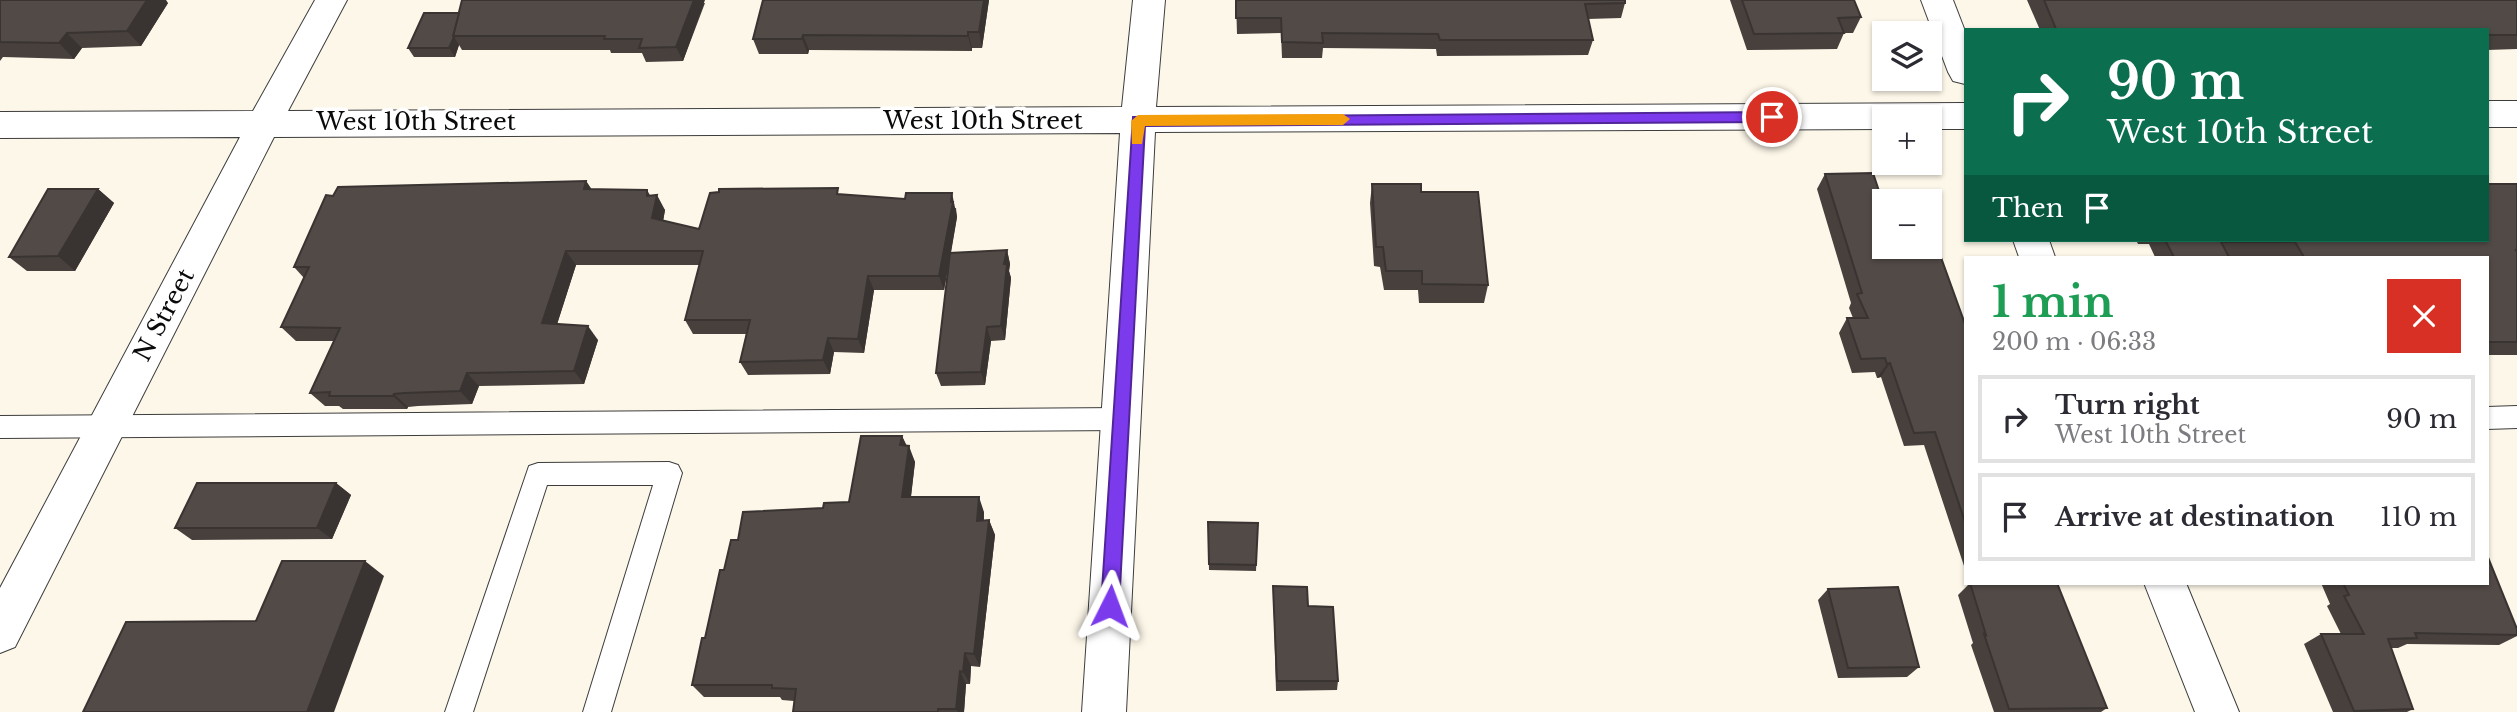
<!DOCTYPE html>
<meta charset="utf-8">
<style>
body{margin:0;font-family:"Libre Baskerville",serif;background:#f2f2f3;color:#2b2b33;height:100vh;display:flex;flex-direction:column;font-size:26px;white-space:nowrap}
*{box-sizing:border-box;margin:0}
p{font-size:23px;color:#7c7c81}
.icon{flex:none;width:38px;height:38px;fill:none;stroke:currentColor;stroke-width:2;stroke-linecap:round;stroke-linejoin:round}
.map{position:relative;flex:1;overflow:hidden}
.details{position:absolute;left:1964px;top:256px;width:525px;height:329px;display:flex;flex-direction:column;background:#fff;border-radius:0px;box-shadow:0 2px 5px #0004}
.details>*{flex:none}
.hud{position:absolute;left:1964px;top:28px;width:525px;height:214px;border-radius:0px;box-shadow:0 2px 5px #0004;background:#0b6e4f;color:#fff;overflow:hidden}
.fabs{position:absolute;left:1872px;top:21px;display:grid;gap:14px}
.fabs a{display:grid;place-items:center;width:70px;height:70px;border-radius:0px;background:#fff;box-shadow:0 2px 5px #0004;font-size:35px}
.pin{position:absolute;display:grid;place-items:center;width:60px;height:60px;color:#fff;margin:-30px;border:4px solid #fff;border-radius:50%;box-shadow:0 2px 7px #0007}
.me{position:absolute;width:77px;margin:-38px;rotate:3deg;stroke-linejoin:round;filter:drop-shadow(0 0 5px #0008)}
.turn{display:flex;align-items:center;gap:24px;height:147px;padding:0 28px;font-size:32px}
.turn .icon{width:91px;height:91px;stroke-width:2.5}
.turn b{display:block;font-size:49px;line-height:60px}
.then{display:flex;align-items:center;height:66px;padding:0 28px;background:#0003;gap:14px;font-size:26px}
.round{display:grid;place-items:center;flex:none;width:74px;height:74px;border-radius:0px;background:#f2f2f3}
.summary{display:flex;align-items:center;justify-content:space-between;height:119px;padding:0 28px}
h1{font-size:42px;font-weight:700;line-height:52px;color:#1e9e55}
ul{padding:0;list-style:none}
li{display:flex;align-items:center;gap:21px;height:88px;margin:0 14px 10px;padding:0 14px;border:4px solid #e1e1e2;border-radius:0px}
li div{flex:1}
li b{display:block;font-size:26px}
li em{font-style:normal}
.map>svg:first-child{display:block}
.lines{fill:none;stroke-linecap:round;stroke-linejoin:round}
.service-casing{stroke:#3d3d3d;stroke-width:2}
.minor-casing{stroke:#3d3d3d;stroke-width:2}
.service{fill:#fff;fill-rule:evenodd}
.minor{fill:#fff;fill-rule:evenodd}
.wall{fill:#47403d}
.shaded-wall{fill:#393432}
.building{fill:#524a47;stroke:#393432;stroke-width:2}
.route{fill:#7c3aed;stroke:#51269a;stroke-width:2}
.slow{fill:#f59e0b}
.labels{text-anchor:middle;stroke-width:7;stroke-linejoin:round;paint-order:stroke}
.street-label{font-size:24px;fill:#0a0a0a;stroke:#fff}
</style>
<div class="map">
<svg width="2517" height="712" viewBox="0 0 2517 712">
<rect width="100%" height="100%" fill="#fdf7e9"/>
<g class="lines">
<g class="service-casing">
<g id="service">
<polygon points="2517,406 2517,428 2487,429 2487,407"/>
<polygon points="1121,408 1130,411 1134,419 1130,427 1121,430 0,438 0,416"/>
<polygon points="669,462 678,465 682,473 611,712 583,712 653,485 547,485 473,712 445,712 529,466 538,463"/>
</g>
</g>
<g class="minor-casing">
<g id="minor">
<polygon points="315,0 347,0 288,111 1122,107 1133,0 1165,0 1156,107 1965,103 1965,129 1930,129 1930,117 1885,117 1885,129 1155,132 1126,712 1082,712 1120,133 274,137 15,647 0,653 0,588 240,137 0,138 0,112 253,111"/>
<polygon points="1921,0 1953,0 1965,31 1965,84 1953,81 1948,72"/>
<rect x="2487" y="101" width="30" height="26"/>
<polygon points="2013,240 2049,240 2055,257 2019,257"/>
<polygon points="2144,583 2186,583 2239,712 2195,712"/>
</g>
</g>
<use href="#service" class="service"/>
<use href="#minor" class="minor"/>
</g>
<g class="wall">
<polygon points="0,0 168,3 141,46 82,48 74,59 3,57 0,61"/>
<polygon points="989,0 982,48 972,48 972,51 809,50 808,54 759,54 753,39"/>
<polygon points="1236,0 1625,3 1621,18 1588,19 1593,40 1588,55 1437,56 1436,49 1323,48 1322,58 1282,58 1281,33 1237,34"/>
<polygon points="1730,0 1854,0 1861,17 1853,33 1844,33 1837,49 1747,50"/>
<polygon points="2027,0 2517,0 2517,49 2487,50 2487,30 2040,30"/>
<polygon points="705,3 683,61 646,62 642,53 611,53 610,50 462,50 459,45 455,57 414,57 408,48 459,13"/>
<polygon points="1825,174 1885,201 1965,324 1965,569 1924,445 1904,446 1881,377 1877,378 1875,372 1852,373 1839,333 1847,318 1853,318 1849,308 1851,303 1817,189"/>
<polygon points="586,181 592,190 650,196 665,210 663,221 699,229 841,194 956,208 957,217 951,253 1007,250 1010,264 1009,271 1011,278 1005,340 991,341 985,385 941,386 936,373 950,258 944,290 874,290 864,353 834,352 830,374 748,375 740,362 746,334 693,334 685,320 699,265 576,265 557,324 598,340 584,384 479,386 472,404 418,406 408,407 407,409 343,409 339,406 325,406 310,393 334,341 296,341 281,327 304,278 294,267"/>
<polygon points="1372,184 1421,192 1488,285 1484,303 1419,303 1418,290 1384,290 1380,267 1374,266 1370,203"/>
<polygon points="2517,184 2517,355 2487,355 2487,257 2282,257 2281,256 2228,256 2229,257 2155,257 2149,244 2138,244 2136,240 2487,240"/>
<polygon points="98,189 114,203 75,271 27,271 9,257"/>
<polygon points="902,436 915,462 911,497 984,512 984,521 989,520 995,535 980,667 971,666 970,684 966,684 964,712 793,712 794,701 782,700 780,697 704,697 692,685 724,570 738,540 823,508 849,502"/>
<polygon points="336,483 351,495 332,539 192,540 175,528"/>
<polygon points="1208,522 1258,523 1256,571 1209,570"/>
<polygon points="1970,583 2057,583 2107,708 2101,712 1994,712 1971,645 1973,643 1958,595"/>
<polygon points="2321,583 2487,583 2517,629 2517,636 2499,645 2407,644 2398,648 2391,648 2413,709 2407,712 2333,712 2304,644 2321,634 2341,634 2327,606 2330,604"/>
<polygon points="1273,586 1308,606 1338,681 1337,690 1276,691"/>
<polygon points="1828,589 1919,667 1907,677 1838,678 1818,600"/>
</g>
<g class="shaded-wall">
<polygon points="147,0 166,0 168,3 141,46 127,31"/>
<polygon points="694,0 705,0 683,61 676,47"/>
<polygon points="984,0 989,0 982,48 979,32"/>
<polygon points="968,32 972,48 972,51 968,36"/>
<polygon points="67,33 82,48 74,59 59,43"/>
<polygon points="803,35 809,50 808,54 802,39"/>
<polygon points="454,37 459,45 455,57 449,48"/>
<polygon points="586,181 596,196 584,189"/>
<polygon points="98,189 114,203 75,271 58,256"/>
<polygon points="647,190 655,204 657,195 665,210 661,233 652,218"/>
<polygon points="952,193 957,217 944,290 939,276"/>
<polygon points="1007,250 1010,264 1009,271 1011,278 1005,340 1001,326 1004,264"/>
<polygon points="566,251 576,265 553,337 542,323"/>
<polygon points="868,276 874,290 864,353 858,339"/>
<polygon points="588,326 598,340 584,384 574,371"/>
<polygon points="987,327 991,341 985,385 981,372"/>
<polygon points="828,338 834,352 830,374 823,360"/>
<polygon points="1890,363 1881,377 1877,378 1887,364"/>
<polygon points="467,373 479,386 472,404 460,391"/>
<polygon points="394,394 408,407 407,409 393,396"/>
<polygon points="902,436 908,450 909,446 915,462 909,512 902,497 900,445"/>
<polygon points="336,483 351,495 332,539 317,528"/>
<polygon points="979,497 984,512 982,535 977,521"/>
<polygon points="989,520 995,535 980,667 974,654"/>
<polygon points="365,561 384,576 334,712 307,712"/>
<polygon points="965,653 971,666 970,684 963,672"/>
<polygon points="960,671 966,684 964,712 958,712 956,709"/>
</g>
<g class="building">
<polygon points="0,0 147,0 127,31 67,33 59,43 0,42"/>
<polygon points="462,0 694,0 676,47 639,48 642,39 604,39 605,36 453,36"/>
<polygon points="763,0 984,0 979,32 968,32 968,36 803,35 802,39 753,39"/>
<polygon points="1236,0 1625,0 1625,3 1585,4 1593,40 1440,40 1438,34 1322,33 1323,43 1282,42 1281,18 1236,18"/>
<polygon points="1742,0 1854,0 1861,17 1838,18 1844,33 1754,34"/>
<polygon points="2044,0 2517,0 2517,35 2487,35 2487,30 2056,29"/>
<polygon points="424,13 459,13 453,36 454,37 449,48 408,48"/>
<polygon points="1873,173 1882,200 1897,200 1897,201 1885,201 1885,247 1930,247 1930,227 1965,324 1965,522 1935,432 1914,433 1890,363 1887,364 1885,358 1861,359 1847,318 1868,318 1857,294 1862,293 1825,174"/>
<polygon points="586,181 584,189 647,190 647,196 657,195 652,218 699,229 710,193 719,192 719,189 838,188 837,194 905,199 906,193 952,193 951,202 953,202 939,276 868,276 858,339 828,338 823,360 740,362 750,320 685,320 703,251 566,251 542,323 588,326 574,371 467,373 460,391 404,393 394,394 393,396 329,396 330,392 310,393 340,328 281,327 309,267 294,267 326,195 333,196 338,187"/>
<polygon points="1372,184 1421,184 1421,192 1478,192 1488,285 1422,284 1422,271 1386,271 1383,247 1376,247"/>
<polygon points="2487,184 2517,184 2517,250 2516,250 2517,252 2517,342 2487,342 2487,257 2304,257 2295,242 2221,242 2229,257 2174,257 2165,240 2487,240"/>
<polygon points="48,189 98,189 58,256 9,257"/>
<polygon points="1007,250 1004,264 1007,264 1001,326 987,327 981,372 936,373 950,253"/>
<polygon points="861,436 902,436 900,445 909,446 902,497 979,497 977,521 989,520 974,654 965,653 963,672 960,671 956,709 938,709 938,712 793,712 796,689 772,688 772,685 692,685 702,638 705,638 720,570 724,570 731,540 738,540 743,512 823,508 824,503 849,502"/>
<polygon points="197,483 336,483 317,528 175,528"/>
<polygon points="1208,522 1258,523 1256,565 1209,564"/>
<polygon points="2487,555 2517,629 2517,635 2415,633 2417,638 2388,639 2413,709 2354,711 2321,634 2364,634 2344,596 2349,595 2343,583 2487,583"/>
<polygon points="282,561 365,561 307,712 83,712 126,622 256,621"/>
<polygon points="1970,583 2057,583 2107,708 2009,709 1984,634 1986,635"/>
<polygon points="1273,586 1307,587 1308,606 1333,607 1338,681 1277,681"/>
<polygon points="1898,587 1919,667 1848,668 1828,589"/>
</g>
<polygon class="route" points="1772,112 1779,117 1772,122 1145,126 1119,606 1116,611 1110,614 1104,611 1101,606 1133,117"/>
<polygon class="slow" points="1343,114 1350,119 1343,125 1145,126 1142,144 1132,144 1131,121 1138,115"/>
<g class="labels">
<g class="street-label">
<text x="983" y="129">West 10th Street</text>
<text x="416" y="130">West 10th Street</text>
<text transform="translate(164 315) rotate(-62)" y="8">N Street</text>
</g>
</g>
</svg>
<div class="fabs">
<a><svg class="icon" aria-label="layers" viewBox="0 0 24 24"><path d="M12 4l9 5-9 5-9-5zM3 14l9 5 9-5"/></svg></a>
<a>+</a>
<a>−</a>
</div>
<div class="pin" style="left:1772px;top:117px;background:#d93025"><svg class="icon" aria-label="arrive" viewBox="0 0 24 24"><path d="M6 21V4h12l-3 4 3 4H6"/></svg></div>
<svg class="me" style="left:1110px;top:606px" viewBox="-20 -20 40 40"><path d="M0-17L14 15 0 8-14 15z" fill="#7c3aed" stroke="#fff" stroke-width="4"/></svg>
<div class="hud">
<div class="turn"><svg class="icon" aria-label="right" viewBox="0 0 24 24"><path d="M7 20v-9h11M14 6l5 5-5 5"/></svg><div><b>90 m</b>West 10th Street</div></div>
<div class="then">Then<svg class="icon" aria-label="arrive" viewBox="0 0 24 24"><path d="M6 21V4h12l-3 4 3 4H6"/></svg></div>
</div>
<section class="details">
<div class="summary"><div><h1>1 min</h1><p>200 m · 06:33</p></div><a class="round" style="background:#d93025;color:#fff"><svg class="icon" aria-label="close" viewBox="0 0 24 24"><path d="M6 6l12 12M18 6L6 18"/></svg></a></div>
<ul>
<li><svg class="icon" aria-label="right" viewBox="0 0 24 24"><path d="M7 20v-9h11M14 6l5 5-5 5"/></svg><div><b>Turn right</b><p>West 10th Street</p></div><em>90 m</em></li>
<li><svg class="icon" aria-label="arrive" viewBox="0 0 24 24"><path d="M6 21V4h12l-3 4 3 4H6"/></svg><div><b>Arrive at destination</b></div><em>110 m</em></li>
</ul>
</section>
</div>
